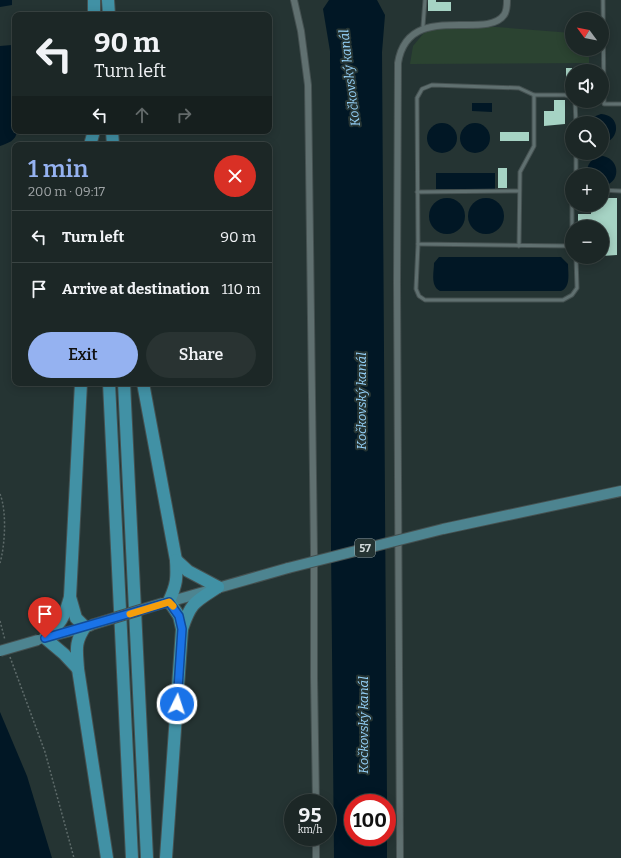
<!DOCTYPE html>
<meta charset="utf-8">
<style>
body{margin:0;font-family:Bitter,serif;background:#293332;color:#f1f3f6;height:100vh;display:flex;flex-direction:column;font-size:15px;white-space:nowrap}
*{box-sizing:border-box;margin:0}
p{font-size:13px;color:#a0a5a7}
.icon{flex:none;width:22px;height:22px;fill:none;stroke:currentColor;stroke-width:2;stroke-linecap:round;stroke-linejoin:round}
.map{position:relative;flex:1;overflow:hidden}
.sheet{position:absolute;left:12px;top:142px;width:260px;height:244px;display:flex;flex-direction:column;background:#1c2726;border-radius:8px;box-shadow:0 2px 10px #0003,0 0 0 1px #3a4443}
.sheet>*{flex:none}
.guide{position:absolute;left:12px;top:12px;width:260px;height:122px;border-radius:8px;box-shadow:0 2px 10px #0003,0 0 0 1px #3a4443;background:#1c2726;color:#f1f3f6;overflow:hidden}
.needle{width:26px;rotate:302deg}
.buttons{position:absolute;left:565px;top:12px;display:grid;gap:8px}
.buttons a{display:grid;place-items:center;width:44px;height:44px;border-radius:50%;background:#1c2726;box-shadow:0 2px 10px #0003,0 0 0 1px #3a4443;font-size:20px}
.speed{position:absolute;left:284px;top:794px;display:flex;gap:8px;font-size:20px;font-weight:700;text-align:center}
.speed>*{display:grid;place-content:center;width:52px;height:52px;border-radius:50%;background:#1c2726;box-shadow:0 2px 10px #0003,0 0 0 1px #3a4443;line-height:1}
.speed small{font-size:10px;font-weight:400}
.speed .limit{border:6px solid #d22;background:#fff;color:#111}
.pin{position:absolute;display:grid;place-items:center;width:34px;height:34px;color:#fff;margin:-41px -17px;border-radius:50% 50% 50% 0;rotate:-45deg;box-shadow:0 0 4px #0007}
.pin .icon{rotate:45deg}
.me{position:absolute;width:44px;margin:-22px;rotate:4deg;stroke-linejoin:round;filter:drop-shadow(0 0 3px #0008)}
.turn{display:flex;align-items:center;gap:14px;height:84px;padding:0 16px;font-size:18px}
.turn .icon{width:52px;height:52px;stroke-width:2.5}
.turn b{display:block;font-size:28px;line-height:34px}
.lanes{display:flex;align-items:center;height:38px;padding:0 16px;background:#0003;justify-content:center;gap:20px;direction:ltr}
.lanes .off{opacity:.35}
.round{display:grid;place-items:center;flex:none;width:42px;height:42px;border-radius:21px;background:#293332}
.head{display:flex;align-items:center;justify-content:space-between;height:68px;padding:0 16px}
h1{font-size:24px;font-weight:600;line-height:30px;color:#95b2f1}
.cta{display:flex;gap:8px;margin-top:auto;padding:8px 16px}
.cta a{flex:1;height:46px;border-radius:24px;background:#95b2f1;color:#111;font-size:16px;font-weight:600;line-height:46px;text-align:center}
.cta a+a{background:#293332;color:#f1f3f6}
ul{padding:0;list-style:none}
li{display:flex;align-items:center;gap:12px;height:52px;padding:0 16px;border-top:1px solid #3a4443}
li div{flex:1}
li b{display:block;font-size:15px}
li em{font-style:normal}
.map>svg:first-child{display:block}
.green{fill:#2b4331}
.water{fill:#011725}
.building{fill:#a6d3c4}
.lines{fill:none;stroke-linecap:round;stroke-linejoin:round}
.service-casing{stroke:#455151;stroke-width:5}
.minor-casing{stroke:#455151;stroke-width:8}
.primary-casing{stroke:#455151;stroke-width:12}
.motorway-casing{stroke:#455151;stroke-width:14}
.path{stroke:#5e6b6a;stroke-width:1.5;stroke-dasharray:2 2;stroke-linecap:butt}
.service{stroke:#607070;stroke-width:3}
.minor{stroke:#607070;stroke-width:6}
.primary{stroke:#4d8490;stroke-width:10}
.motorway{stroke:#4191a5;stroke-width:12}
.primary-bridge-casing{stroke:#455151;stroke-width:12;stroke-linecap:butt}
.primary-bridge{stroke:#4d8490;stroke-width:10}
.route-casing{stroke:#114b97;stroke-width:10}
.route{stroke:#1a73e8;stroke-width:7}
.slow{stroke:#f59e0b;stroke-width:7}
.labels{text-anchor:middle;stroke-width:4;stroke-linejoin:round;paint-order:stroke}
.shield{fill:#253433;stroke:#9ea9a9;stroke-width:1}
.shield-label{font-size:11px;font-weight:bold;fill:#d2dbdb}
.water-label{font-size:13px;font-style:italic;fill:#94d0f7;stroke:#253433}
</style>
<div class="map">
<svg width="621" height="858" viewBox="0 0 621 858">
<rect width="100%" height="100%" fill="#253433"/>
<polygon class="green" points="435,26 496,27 572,33 572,49 589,49 589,63 410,64 413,46 423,34"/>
<g class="water">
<polygon points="0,0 12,0 12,5 0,7"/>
<polygon points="329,0 377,0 385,15 382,52 387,803 353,803 353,837 387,837 387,858 334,858 331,545 330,51 323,9"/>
<path d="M12,45L15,50V131H17C16,141 8,143 0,146V46Z"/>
<polygon points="472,103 492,103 492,112 472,111"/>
<path d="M601,114C621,115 621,140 602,144V123H588L593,117Z"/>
<circle cx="475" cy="138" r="15"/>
<circle cx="442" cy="138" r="15"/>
<path d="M603,156C621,160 621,184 602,186V175H587C586,164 592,157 603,156Z"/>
<rect x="436" y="173" width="59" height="16"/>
<circle cx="486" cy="216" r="18"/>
<circle cx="447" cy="216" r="18"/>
<path d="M439,257H561L568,264C568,273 571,287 561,291H440C430,286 434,272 434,263Z"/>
<polygon points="0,712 27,776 52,858 0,858"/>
</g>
<g class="building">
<polygon points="428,0 436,0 436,2 451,2 451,11 428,11"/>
<rect x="566" y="68" width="6" height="16"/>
<polygon points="554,100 565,100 565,124 544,126 544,111 554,111"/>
<rect x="500" y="132" width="29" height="9"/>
<rect x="498" y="168" width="9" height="20"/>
<polygon points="602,198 617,198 617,255 602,256 602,227 578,227 578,214 591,214 591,205 602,205"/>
</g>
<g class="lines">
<g class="service-casing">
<g id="service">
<polyline points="603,0 604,104 621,104"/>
<polyline points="423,26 425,0"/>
<polyline points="575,101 576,123"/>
<polyline points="576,153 576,175"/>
<polyline points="602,190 621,191"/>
<polyline points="417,192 519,191"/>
<polyline points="418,244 416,289 419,296 425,300 563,300 572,295 577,288 576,257"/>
<polyline points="519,246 520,172 534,146 534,95"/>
<polyline points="571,246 418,244 417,98 422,89 432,85 519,88 534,95 565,95 572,97"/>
<polyline points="572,247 572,205"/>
</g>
</g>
<g class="minor-casing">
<g id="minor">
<polyline points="294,0 301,31 308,85 314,553 314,678 316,803"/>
<polyline points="316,837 316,858"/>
<path d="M400,858L397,283L398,63C408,0 486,41 504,15C507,11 507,5 507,0"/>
</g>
</g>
<g class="primary-casing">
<g id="primary">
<polyline points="443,529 621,491"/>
<polyline points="165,603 288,568"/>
<polyline points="44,638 90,626"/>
</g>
</g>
<g class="motorway-casing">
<g id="motorway">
<polyline points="94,0 94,15"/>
<polyline points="108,0 109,15"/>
<polyline points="112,131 113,145"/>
<polyline points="90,145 94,131"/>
<polyline points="109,383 132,858"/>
<polyline points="124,383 147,858"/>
<path d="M143,383L176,560C177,578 177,584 169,601L179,616L182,629"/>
<polyline points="176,560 188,571 218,587"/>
<path d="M70,597L76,618L85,627C74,643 77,651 78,669L107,858"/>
<path d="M78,669L64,654L45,638C61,622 64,619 70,597L81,383"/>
<path d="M166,858L182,629C191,602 195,602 218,587"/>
</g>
</g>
<g class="path">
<path d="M0,494C7,511 5,546 0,563"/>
<polyline points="0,621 5,640"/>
<polyline points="10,657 45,752 74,858"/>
</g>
<use href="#service" class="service"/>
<use href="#minor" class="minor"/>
<use href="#primary" class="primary"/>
<use href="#motorway" class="motorway"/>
<g class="primary-bridge-casing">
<g id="primary-bridge">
<polyline points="288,568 443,529"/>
<polyline points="91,625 163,603"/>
<polyline points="0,651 38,640"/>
</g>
</g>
<use href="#primary-bridge" class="primary-bridge"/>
</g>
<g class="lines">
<g class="route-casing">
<polyline id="route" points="45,638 169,602 179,616 182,629 177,704"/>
</g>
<use href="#route" class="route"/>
<polyline class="slow" points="130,614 169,602 173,606"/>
</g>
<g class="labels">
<rect class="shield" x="355" y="539" width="20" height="18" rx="3"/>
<g class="shield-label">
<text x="365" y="552">57</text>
</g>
<g class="water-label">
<text transform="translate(349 78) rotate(-97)" y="5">Kočkovský kanál</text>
<text transform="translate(361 401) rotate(-90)" y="5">Kočkovský kanál</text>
<text transform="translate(363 725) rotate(-90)" y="5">Kočkovský kanál</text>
</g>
</g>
</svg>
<div class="buttons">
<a><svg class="needle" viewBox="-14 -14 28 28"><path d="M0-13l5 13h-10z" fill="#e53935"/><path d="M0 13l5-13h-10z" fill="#a0a5a7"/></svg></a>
<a><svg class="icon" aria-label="sound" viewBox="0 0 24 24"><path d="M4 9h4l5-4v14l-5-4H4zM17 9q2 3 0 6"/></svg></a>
<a><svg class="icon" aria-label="search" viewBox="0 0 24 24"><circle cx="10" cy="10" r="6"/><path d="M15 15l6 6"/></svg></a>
<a>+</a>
<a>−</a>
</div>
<div class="speed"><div>95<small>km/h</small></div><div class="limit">100</div></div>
<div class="pin" style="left:45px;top:638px;background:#d93025"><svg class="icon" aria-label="arrive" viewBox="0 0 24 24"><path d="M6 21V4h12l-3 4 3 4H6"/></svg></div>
<svg class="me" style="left:177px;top:704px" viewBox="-20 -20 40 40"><circle r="17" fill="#1a73e8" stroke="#fff" stroke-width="3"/><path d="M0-11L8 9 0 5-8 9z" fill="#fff"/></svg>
<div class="guide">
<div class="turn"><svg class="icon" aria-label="left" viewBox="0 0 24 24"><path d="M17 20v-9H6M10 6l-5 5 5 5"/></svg><div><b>90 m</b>Turn left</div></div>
<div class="lanes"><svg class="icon" aria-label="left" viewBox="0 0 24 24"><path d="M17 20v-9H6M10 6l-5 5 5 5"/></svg><svg class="icon off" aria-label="ahead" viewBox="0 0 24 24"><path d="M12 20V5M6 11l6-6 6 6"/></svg><svg class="icon off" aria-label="right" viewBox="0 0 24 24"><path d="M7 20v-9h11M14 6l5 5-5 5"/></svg></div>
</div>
<section class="sheet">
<div class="head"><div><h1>1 min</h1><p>200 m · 09:17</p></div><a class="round" style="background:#d93025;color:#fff"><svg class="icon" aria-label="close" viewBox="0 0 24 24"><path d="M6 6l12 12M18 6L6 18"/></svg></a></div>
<ul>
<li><svg class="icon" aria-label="left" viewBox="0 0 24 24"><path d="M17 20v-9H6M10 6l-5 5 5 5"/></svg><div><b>Turn left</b></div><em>90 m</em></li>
<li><svg class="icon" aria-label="arrive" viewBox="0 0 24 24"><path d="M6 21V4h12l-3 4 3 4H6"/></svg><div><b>Arrive at destination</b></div><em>110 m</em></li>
</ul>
<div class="cta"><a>Exit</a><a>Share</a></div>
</section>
</div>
